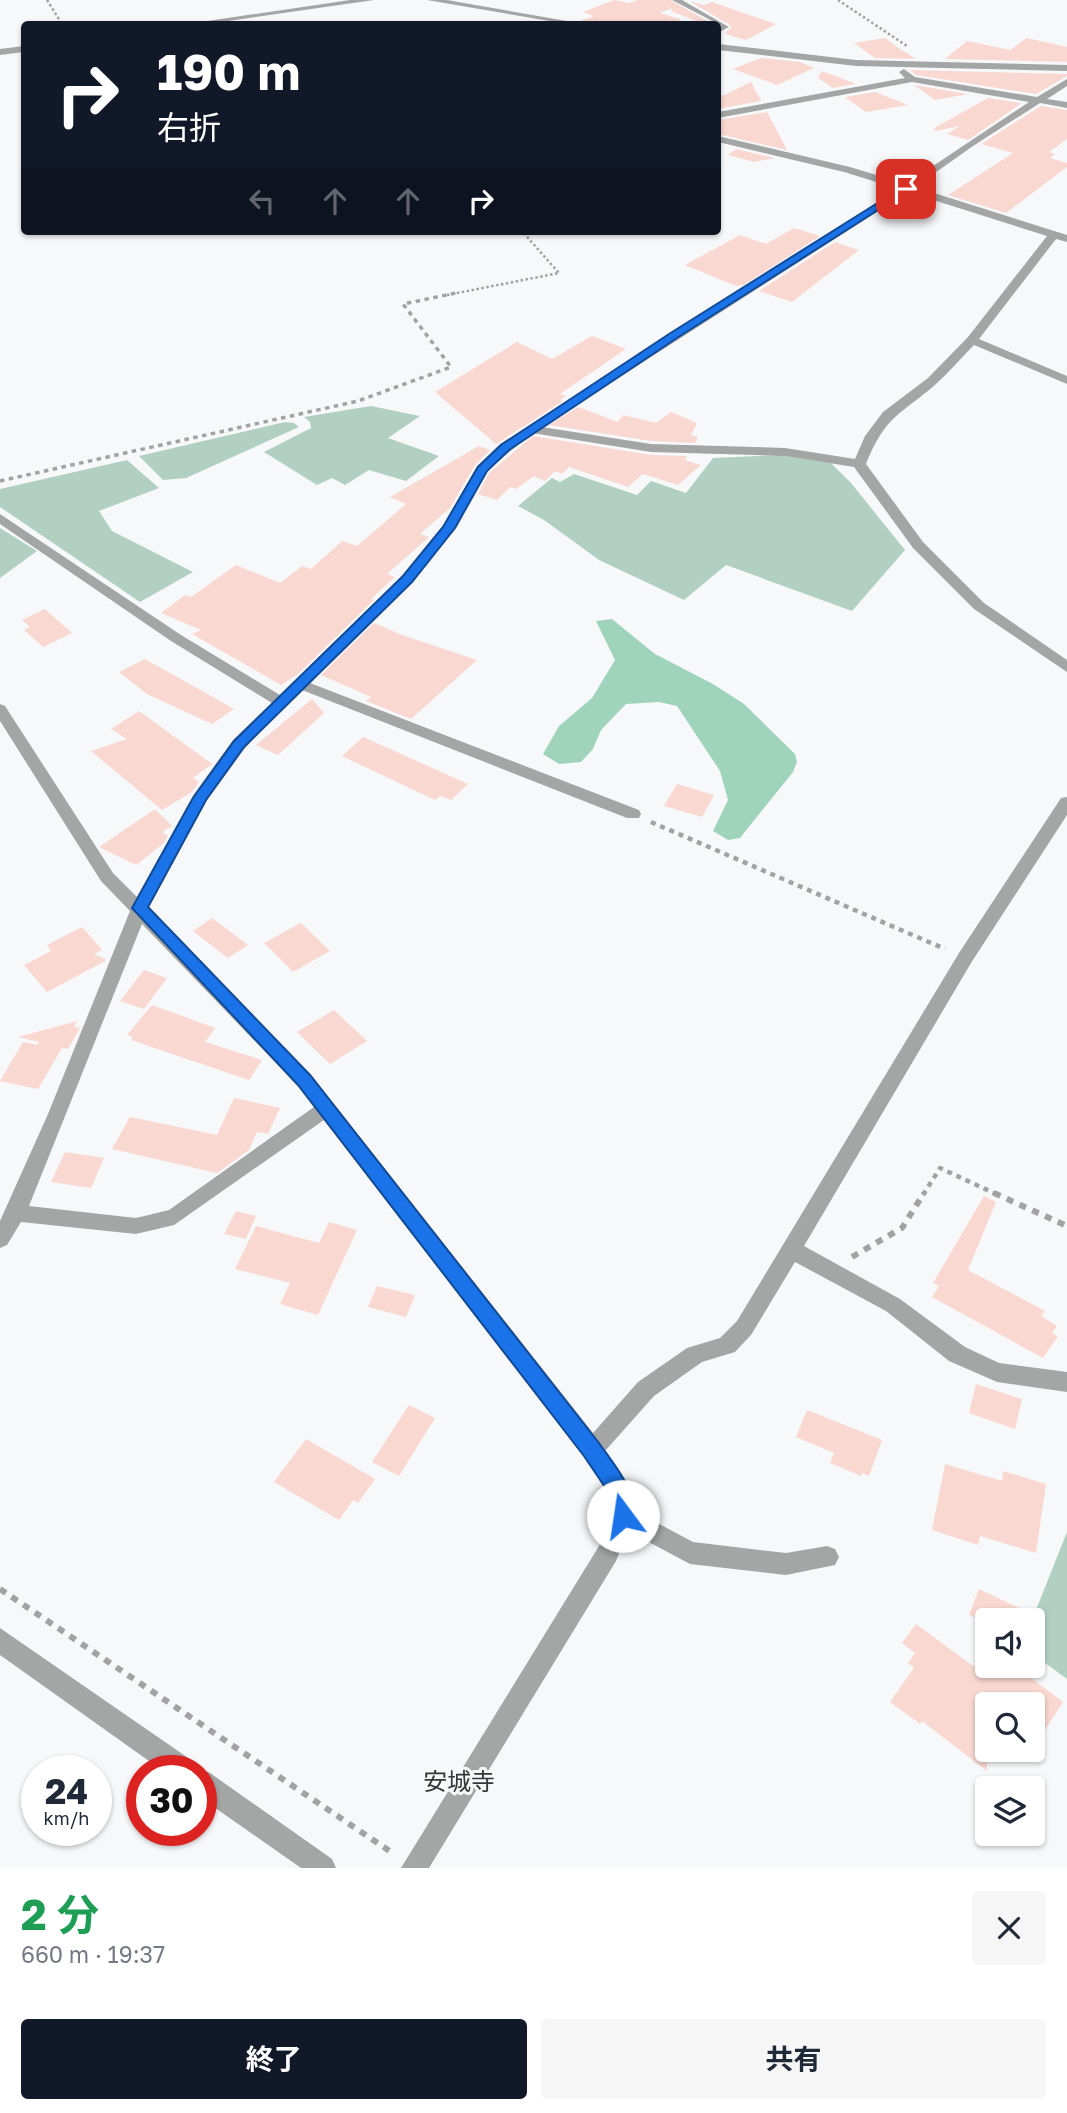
<!DOCTYPE html>
<html lang="ja">
<meta charset="utf-8">
<style>
body{margin:0;font-family:"Golos Text","Noto Sans JP",sans-serif;background:#f6f6f7;color:#1f2937;height:100vh;display:flex;flex-direction:column;font-size:26px;white-space:nowrap}
*{box-sizing:border-box;margin:0}
p{font-size:23px;color:#747a83}
.icon{flex:none;width:38px;height:38px;fill:none;stroke:currentColor;stroke-width:2;stroke-linecap:round;stroke-linejoin:round}
.map{position:relative;height:1868px;overflow:hidden}
.drawer{display:flex;flex-direction:column;background:#fff;flex:1}
.drawer>*{flex:none}
.guide{position:absolute;left:21px;top:21px;width:700px;height:214px;border-radius:7px;box-shadow:0 2px 5px #0004;background:#111827;color:#fff;overflow:hidden}
.tools{position:absolute;left:975px;top:1608px;display:grid;gap:14px}
.tools a{display:grid;place-items:center;width:70px;height:70px;border-radius:7px;background:#fff;box-shadow:0 2px 5px #0004;font-size:35px}
.speed{position:absolute;left:21px;top:1755px;display:flex;gap:14px;font-size:35px;font-weight:700;text-align:center}
.speed>*{display:grid;place-content:center;width:91px;height:91px;border-radius:50%;background:#fff;box-shadow:0 2px 5px #0004;line-height:1}
.speed small{font-size:18px;font-weight:400}
.speed .limit{border:10px solid #d22;background:#fff;color:#111}
.pin{position:absolute;display:grid;place-items:center;width:60px;height:60px;color:#fff;margin:-30px;border-radius:14px;box-shadow:0 4px 10px #0006}
.me{position:absolute;width:77px;margin:-38px;rotate:346deg;stroke-linejoin:round;filter:drop-shadow(0 0 5px #0008)}
.turn{display:flex;align-items:center;gap:24px;height:147px;padding:0 21px;font-size:32px}
.turn .icon{width:91px;height:91px;stroke-width:2.5}
.turn b{display:block;font-size:49px;line-height:60px}
.lanes{display:flex;align-items:center;height:66px;padding:0 21px;background:#0003;justify-content:center;gap:35px;direction:ltr}
.lanes .off{opacity:.35}
.round{display:grid;place-items:center;flex:none;width:74px;height:74px;border-radius:7px;background:#f6f6f7}
.head{display:flex;align-items:center;justify-content:space-between;height:119px;padding:0 21px}
h1{font-size:42px;font-weight:700;line-height:52px;color:#1e9e55}
.button{display:flex;gap:14px;margin-top:auto;padding:14px 21px}
.button a{flex:1;height:80px;border-radius:7px;background:#111827;color:#fff;font-size:28px;font-weight:700;line-height:80px;text-align:center}
.button a+a{background:#f6f6f7;color:#1f2937}
.map>svg:first-child{display:block}
.green{fill:#b1d0c1}
.forest{fill:#a0d3bb}
.building{fill:#f8d8d0}
.lines{fill:none;stroke-linecap:round;stroke-linejoin:round}
.path-far3{stroke:#a2a2a4;stroke-width:2.5;stroke-dasharray:2.5 2.5;stroke-linecap:butt}
.path-far2{stroke:#a2a2a4;stroke-width:3.5;stroke-dasharray:4.5 4.5;stroke-linecap:butt}
.path-far1{stroke:#a2a2a4;stroke-width:4.5;stroke-dasharray:5 5;stroke-linecap:butt}
.path{stroke:#a2a2a4;stroke-width:6;stroke-dasharray:7 7;stroke-linecap:butt}
.minor{fill:#a4a6a6;fill-rule:evenodd}
.route{fill:#1a73e8;stroke:#114b97;stroke-width:2}
.labels{text-anchor:middle;stroke-width:6;stroke-linejoin:round;paint-order:stroke}
.near-quarter-label{font-size:24px;fill:#363637;stroke:#f7f8fa}
</style>
<div class="map">
<svg width="1067" height="1868" viewBox="0 0 1067 1868">
<rect width="100%" height="100%" fill="#f7f8fa"/>
<g class="green">
<polygon points="371,406 420,416 388,438 439,456 406,481 369,470 345,485 332,478 317,485 264,452 311,428 310,422 304,417"/>
<polygon points="285,422 294,423 299,427 186,478 163,480 139,456"/>
<polygon points="779,455 831,463 851,483 905,550 852,611 726,565 684,600 599,560 544,520 518,506 552,478 560,482 574,474 637,495 651,481 686,493 713,458"/>
<polygon points="127,460 159,488 99,511 112,531 193,572 140,602 0,507 0,489"/>
<polygon points="0,528 37,551 0,578"/>
<polygon points="1067,1532 1067,1679 1033,1654 1032,1620"/>
</g>
<polygon class="forest" points="612,619 655,654 713,684 744,704 795,754 797,762 793,772 740,838 728,840 713,831 728,800 720,771 677,706 659,702 626,704 601,730 593,749 581,762 559,764 543,754 559,726 592,698 615,660 596,621"/>
<g class="building">
<polygon points="614,0 629,3 638,0 670,0 713,24 704,24 671,11 672,8 660,13 680,19 679,24 586,24 581,21 594,16 583,12"/>
<polygon points="689,1 704,5 712,2 776,24 746,40 735,37 724,33 731,28 730,25"/>
<polygon points="885,38 900,49 916,59 875,58 854,43"/>
<polygon points="1027,38 1067,47 1067,62 945,59 967,41 1010,50"/>
<polygon points="761,58 800,62 814,68 777,85 733,69"/>
<polygon points="910,70 1067,74 1067,76 1036,94 916,75"/>
<polygon points="822,71 856,84 833,88 818,78"/>
<polygon points="751,82 761,101 718,109 718,98"/>
<polygon points="914,85 968,94 935,100"/>
<polygon points="875,92 908,105 866,112 845,97"/>
<polygon points="988,98 1022,103 968,140 947,134 960,126 935,131 934,128"/>
<polygon points="1041,106 1067,110 1067,139 1049,152 1055,154 1050,158 1067,163 1067,167 1006,213 948,195 1013,153 981,144"/>
<polygon points="767,112 787,150 718,134 718,120"/>
<polygon points="736,149 775,158 754,162 728,155"/>
<polygon points="794,228 820,236 744,285 736,286 685,265 740,235 766,244"/>
<polygon points="835,242 859,250 792,302 759,291"/>
<polygon points="592,336 626,349 560,394 566,396 560,400 563,401 496,444 435,392 517,342 552,359"/>
<polygon points="578,407 618,422 623,415 656,423 671,412 697,423 691,435 698,437 695,443 651,441 549,425"/>
<polygon points="533,436 651,455 687,456 685,460 701,465 678,485 643,474 628,487 569,467 562,474 555,471 545,481 534,476 516,489 510,487 497,500 478,494 489,473"/>
<polygon points="479,446 490,450 475,465 450,508 420,534 429,537 387,574 395,577 371,599 374,600 298,674 281,685 192,634 201,630 161,613 185,595 191,597 236,565 280,583 302,566 311,569 342,541 357,546 406,504 390,497"/>
<polygon points="45,609 72,633 43,647 24,630 30,627 22,620"/>
<polygon points="374,623 402,635 477,660 411,719 366,701 371,697 321,675"/>
<polygon points="145,659 234,709 212,724 147,694 119,672"/>
<polygon points="312,699 324,713 278,755 256,745"/>
<polygon points="139,711 212,764 193,778 199,782 192,792 162,810 91,751 127,739 111,729"/>
<polygon points="363,737 468,784 451,800 440,796 435,800 342,756"/>
<polygon points="677,784 714,795 702,817 664,806"/>
<polygon points="155,809 172,826 162,832 168,836 164,843 136,865 99,847"/>
<polygon points="212,918 248,945 228,958 193,931"/>
<polygon points="301,923 330,951 293,972 264,943"/>
<polygon points="82,927 102,950 94,954 107,960 47,992 24,965 51,951 47,945"/>
<polygon points="144,970 167,978 144,1009 120,1001"/>
<polygon points="152,1005 215,1028 205,1042 262,1060 249,1080 131,1040 133,1037 127,1035"/>
<polygon points="334,1010 367,1041 330,1064 297,1032"/>
<polygon points="77,1021 74,1027 80,1028 68,1049 62,1048 38,1089 0,1081 23,1042 37,1045 39,1042 18,1037"/>
<polygon points="234,1098 280,1108 268,1134 257,1132 249,1150 217,1173 112,1149 130,1117 217,1135"/>
<polygon points="65,1152 104,1158 91,1188 51,1182"/>
<polygon points="984,1196 996,1202 968,1270 1045,1311 1041,1316 1057,1326 1052,1333 1058,1336 1043,1358 932,1297 939,1286 933,1283"/>
<polygon points="236,1211 256,1216 246,1239 224,1234"/>
<polygon points="329,1222 357,1230 318,1315 280,1304 290,1283 235,1269 256,1226 319,1243"/>
<polygon points="377,1286 415,1295 406,1317 368,1307"/>
<polygon points="976,1384 1022,1399 1015,1429 969,1413"/>
<polygon points="409,1405 435,1418 399,1476 372,1462"/>
<polygon points="807,1410 882,1440 869,1476 862,1473 861,1476 830,1463 834,1453 796,1437"/>
<polygon points="306,1439 375,1479 358,1503 353,1500 339,1520 274,1482"/>
<polygon points="945,1464 1002,1481 1003,1471 1046,1484 1036,1553 980,1536 978,1545 932,1530"/>
<polygon points="979,1589 1044,1620 981,1620 969,1615"/>
<polygon points="916,1624 973,1666 1015,1666 1063,1702 1032,1750 1032,1704 987,1704 987,1771 922,1721 920,1724 890,1702 914,1668 908,1663 915,1653 902,1643"/>
</g>
<g class="lines">
<g class="path-far3">
<polyline points="47,0 62,24"/>
<polyline points="838,0 907,46"/>
<polyline points="447,295 559,273 522,231"/>
</g>
<polyline class="path-far2" points="0,481 358,401 451,367 403,304 456,293"/>
<g class="path-far1">
<polyline points="651,822 945,949"/>
<polyline points="923,1195 940,1168 998,1195"/>
</g>
<g class="path">
<polyline points="994,1193 1067,1226"/>
<polyline points="852,1257 902,1228 924,1193"/>
<polyline points="0,1589 394,1854"/>
</g>
<g class="minor">
<polygon points="350,0 374,0 207,24 187,24"/>
<polygon points="427,0 447,0 584,24 567,24"/>
<polygon points="672,0 682,0 729,27 718,33 718,24"/>
<polygon points="718,44 856,60 1067,65 1067,71 856,66 718,50"/>
<polygon points="24,46 24,52 0,55 0,49"/>
<path d="M904,69L915,77L1037,97L1067,79V86L1047,99L1067,102V108L1040,103L973,146L915,187L1067,235V242L1056,239L979,339L1067,376V384L974,345C961,358 949,372 936,384C899,416 886,415 866,464L923,542L984,603L1067,660V672L974,609L913,548L854,467L785,456L651,452L532,433L487,471L456,528L412,582L310,683L639,810L641,814L639,818H627L302,690L245,748L207,800L148,909L311,1075L593,1433L638,1382L687,1348L720,1338L737,1321L959,953L1061,798L1067,797V815L971,963L804,1246L900,1299L965,1347L999,1363L1067,1372V1392L997,1382L949,1361L886,1311L795,1262L751,1335L735,1352L702,1362L654,1396L605,1451L627,1482L633,1510L693,1542L786,1553L827,1546L835,1549L839,1557L835,1565L786,1575L690,1564L628,1531L616,1561L429,1868H401L599,1546C618,1500 610,1496 584,1457L324,1120L174,1225L136,1234L21,1222L7,1245L0,1248V1221L48,1114L130,911L101,881L0,721V704L5,706L113,873L137,897L194,794L233,740L272,703L171,641L0,524V514L181,635L280,695L402,576L443,526L477,466L500,444L899,189L844,172L718,142V136L850,167L906,184L1029,102L912,82L718,118V112L905,78L899,72ZM908,192L1047,236L968,337L928,378L883,412L865,436L855,459L785,448L651,444L542,427ZM142,924L297,1085L314,1107L169,1210L136,1218L29,1206Z"/>
<polygon points="0,1628 194,1762 198,1771 201,1769 210,1773 332,1859 336,1868 301,1868 201,1798 201,1771 163,1771 0,1655"/>
</g>
</g>
<path class="route" d="M903,187L911,189L677,338L509,450L487,471L455,528L412,582L244,747L206,800L148,907L310,1075L599,1443C614,1465 642,1495 630,1523L623,1526L615,1523L609,1493L584,1456L298,1085L132,908L193,798L234,741L403,576L443,527L478,467L501,445L669,334Z"/>
<g class="labels">
<g class="near-quarter-label">
<text x="459" y="1790">安城寺</text>
</g>
</g>
</svg>
<div class="tools">
<a><svg class="icon" aria-label="sound" viewBox="0 0 24 24"><path d="M4 9h4l5-4v14l-5-4H4zM17 9q2 3 0 6"/></svg></a>
<a><svg class="icon" aria-label="search" viewBox="0 0 24 24"><circle cx="10" cy="10" r="6"/><path d="M15 15l6 6"/></svg></a>
<a><svg class="icon" aria-label="layers" viewBox="0 0 24 24"><path d="M12 4l9 5-9 5-9-5zM3 14l9 5 9-5"/></svg></a>
</div>
<div class="speed"><div>24<small>km/h</small></div><div class="limit">30</div></div>
<div class="pin" style="left:906px;top:189px;background:#d93025"><svg class="icon" aria-label="arrive" viewBox="0 0 24 24"><path d="M6 21V4h12l-3 4 3 4H6"/></svg></div>
<svg class="me" style="left:623px;top:1516px" viewBox="-20 -20 40 40"><circle r="19" fill="#fff"/><path d="M0-13L10 11 0 6-10 11z" fill="#1a73e8"/></svg>
<div class="guide">
<div class="turn"><svg class="icon" aria-label="right" viewBox="0 0 24 24"><path d="M7 20v-9h11M14 6l5 5-5 5"/></svg><div><b>190 m</b>右折</div></div>
<div class="lanes"><svg class="icon off" aria-label="left" viewBox="0 0 24 24"><path d="M17 20v-9H6M10 6l-5 5 5 5"/></svg><svg class="icon off" aria-label="ahead" viewBox="0 0 24 24"><path d="M12 20V5M6 11l6-6 6 6"/></svg><svg class="icon off" aria-label="ahead" viewBox="0 0 24 24"><path d="M12 20V5M6 11l6-6 6 6"/></svg><svg class="icon" aria-label="right" viewBox="0 0 24 24"><path d="M7 20v-9h11M14 6l5 5-5 5"/></svg></div>
</div>
</div>
<section class="drawer">
<div class="head"><div><h1>2 分</h1><p>660 m · 19:37</p></div><a class="round"><svg class="icon" aria-label="close" viewBox="0 0 24 24"><path d="M6 6l12 12M18 6L6 18"/></svg></a></div>
<div class="button"><a>終了</a><a>共有</a></div>
</section>
